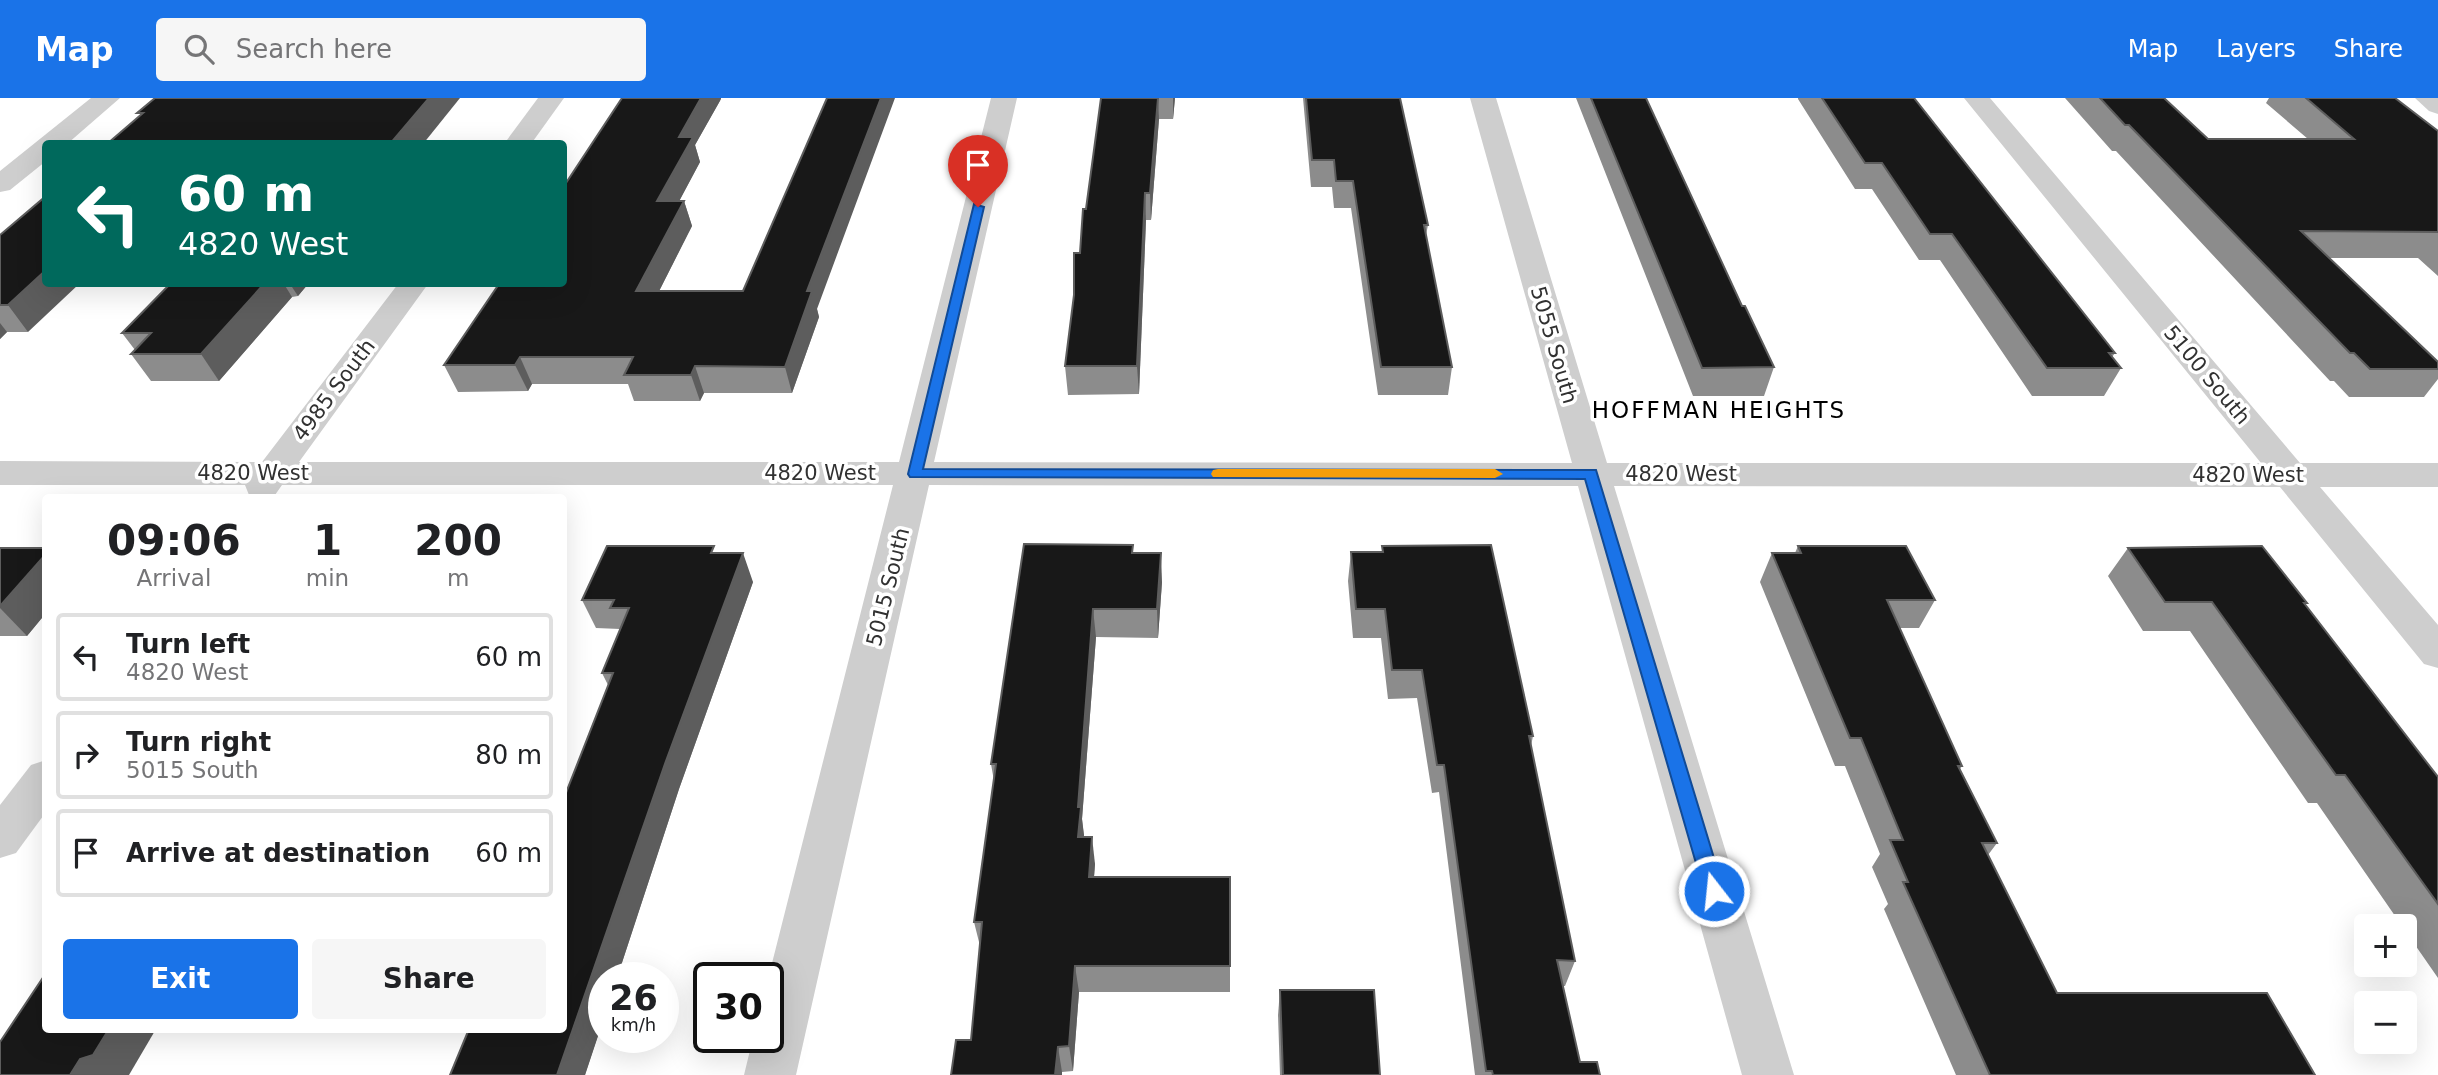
<!DOCTYPE html>
<meta charset="utf-8">
<style>
body{margin:0;font-family:"DejaVu Sans",sans-serif;background:#f6f6f6;color:#202124;height:100vh;display:flex;flex-direction:column;font-size:26px;white-space:nowrap}
*{box-sizing:border-box;margin:0}
p{font-size:23px;color:#757577}
.icon{flex:none;width:38px;height:38px;fill:none;stroke:currentColor;stroke-width:2;stroke-linecap:round;stroke-linejoin:round}
.map{position:relative;flex:1;overflow:hidden}
.side{position:absolute;left:42px;top:396px;width:525px;height:539px;display:flex;flex-direction:column;background:#fff;border-radius:7px;box-shadow:0 7px 28px #0002}
.side>*{flex:none}
.banner{position:absolute;left:42px;top:42px;width:525px;height:147px;border-radius:7px;box-shadow:0 7px 28px #0002;background:#00695c;color:#fff;overflow:hidden}
.fabs{position:absolute;left:2354px;top:816px;display:grid;gap:14px}
.fabs a{display:grid;place-items:center;width:63px;height:63px;border-radius:7px;background:#fff;box-shadow:0 7px 28px #0002;font-size:35px}
.speed{position:absolute;left:588px;top:864px;display:flex;gap:14px;font-size:35px;font-weight:700;text-align:center}
.speed>*{display:grid;place-content:center;width:91px;height:91px;border-radius:50%;background:#fff;box-shadow:0 7px 28px #0002;line-height:1}
.speed small{font-size:18px;font-weight:400}
.speed .limit{border:4px solid #111;border-radius:10px;background:#fff;color:#111}
.pin{position:absolute;display:grid;place-items:center;width:60px;height:60px;color:#fff;margin:-72px -30px;border-radius:50% 50% 50% 0;rotate:-45deg;box-shadow:0 0 7px #0007}
.pin .icon{rotate:45deg}
.me{position:absolute;width:77px;margin:-38px;rotate:344deg;stroke-linejoin:round;filter:drop-shadow(0 0 5px #0008)}
.turn{display:flex;align-items:center;gap:24px;height:147px;padding:0 21px;font-size:32px}
.turn .icon{width:91px;height:91px;stroke-width:2.5}
.turn b{display:block;font-size:49px;line-height:60px}
.eta{display:flex;justify-content:space-evenly;align-items:center;height:119px;text-align:center}
.eta b{font-size:42px;font-weight:800;line-height:49px}
.cta{display:flex;gap:14px;margin-top:auto;padding:14px 21px}
.cta a{flex:1;height:80px;border-radius:7px;background:#1a73e8;color:#fff;font-size:28px;font-weight:800;line-height:80px;text-align:center}
.cta a+a{background:#f6f6f6;color:#202124}
ul{padding:0;list-style:none}
li{display:flex;align-items:center;gap:21px;height:88px;margin:0 14px 10px;padding:0 7px;border:4px solid #e0e0e0;border-radius:7px}
li div{flex:1}
li b{display:block;font-size:26px}
li em{font-style:normal}
header{display:flex;align-items:center;gap:42px;box-sizing:border-box;height:98px;padding:0 35px;background:#1a73e8;color:#fff}
header strong{font-size:33px}
nav{display:flex;gap:38px;margin-inline-start:auto;font-size:24px}
.search{width:490px;height:63px;background:#f6f6f6;display:flex;align-items:center;gap:18px;box-sizing:border-box;padding:0 24px;border-radius:7px;color:#757577;font-size:26px}
.map>svg:first-child{display:block}
.lines{fill:none;stroke-linecap:round;stroke-linejoin:round}
.minor{fill:#cecece;fill-rule:evenodd}
.wall{fill:#8c8c8c}
.shaded-wall{fill:#5d5d5d}
.building{fill:#181818;stroke:#5d5d5d;stroke-width:2}
.route{fill:#1a73e8;stroke:#114b97;stroke-width:2}
.slow{fill:#f59e0b}
.labels{text-anchor:middle;stroke-width:7;stroke-linejoin:round;paint-order:stroke}
.street-label{font-size:21px;fill:#313131;stroke:#fff}
.neighbourhood-label{font-size:23px;letter-spacing:2px;fill:#000;stroke:#fff}
</style>
<header>
<strong>Map</strong>
<div class="search"><svg class="icon" aria-label="search" viewBox="0 0 24 24"><circle cx="10" cy="10" r="6"/><path d="M15 15l6 6"/></svg>Search here</div>
<nav><a>Map</a><a>Layers</a><a>Share</a></nav>
</header>
<div class="map">
<svg width="2438" height="977" viewBox="0 0 2438 977">
<rect width="100%" height="100%" fill="#fff"/>
<g class="lines">
<g class="minor">
<polygon points="91,0 120,0 67,46 46,46 46,63 10,92 0,94 0,73"/>
<polygon points="538,0 564,0 531,46 504,46"/>
<polygon points="991,0 1017,0 934,364 1572,365 1470,0 1496,0 1607,365 2261,365 1964,0 1990,0 2300,365 2438,365 2438,389 2320,389 2438,527 2438,570 2424,566 2280,389 1614,388 1794,977 1742,977 1578,388 929,387 796,977 744,977 753,940 768,940 768,881 893,387 282,387 275,397 249,397 245,387 0,387 0,363 262,364 398,186 428,186 299,364 899,364"/>
<polygon points="2415,0 2438,0 2438,16 2429,13"/>
<polygon points="46,662 46,714 16,755 0,760 0,707 31,667"/>
</g>
</g>
<g class="wall">
<polygon points="1101,0 1175,0 1173,21 1159,21 1151,122 1146,122 1139,296 1068,297 1065,268"/>
<polygon points="1303,0 1400,0 1428,127 1426,137 1452,269 1448,297 1378,297 1351,110 1334,110 1332,89 1311,89"/>
<polygon points="1576,0 1646,0 1742,208 1774,269 1764,298 1693,298"/>
<polygon points="1798,0 1914,0 2115,255 2112,259 2121,270 2104,298 2032,298 1940,162 1919,162 1872,91 1855,91 1798,1"/>
<polygon points="2065,0 2164,0 2208,41 2308,41 2266,5 2269,0 2395,0 2438,33 2438,178 2418,160 2330,160 2438,264 2438,281 2424,299 2349,299 2334,283 2330,283 2116,53 2112,53"/>
<polygon points="721,1 695,47 700,64 679,103 684,103 692,128 659,193 817,211 819,219 792,295 704,295 700,303 634,303 628,286 532,286 528,293 458,294 444,267"/>
<polygon points="0,137 28,234 7,234 0,241"/>
<polygon points="170,186 308,186 298,198 292,199 219,283 151,283 131,256 135,252 122,235"/>
<polygon points="1133,447 1133,455 1162,484 1158,540 1096,539 1082,721 1084,739 1095,766 1094,779 1230,868 1230,894 1079,894 1073,973 1062,974 1062,977 951,977 971,942 980,848 974,824 994,683 991,666"/>
<polygon points="1382,448 1533,638 1531,648 1575,863 1565,888 1563,888 1580,964 1600,977 1475,977 1439,694 1432,695 1417,600 1388,601 1381,540 1353,540 1348,483 1351,454 1382,454"/>
<polygon points="1798,448 1935,502 1919,530 1900,530 1962,668 1960,671 1997,745 1988,757 2057,895 2315,977 1956,977 1884,811 1888,806 1872,769 1880,756 1845,668 1835,668 1760,484 1772,455 1795,455"/>
<polygon points="0,450 46,450 46,515 27,538 0,538"/>
<polygon points="2128,450 2307,505 2305,507 2438,679 2438,880 2404,831 2404,828 2402,828 2317,705 2308,705 2190,533 2143,533 2108,478"/>
<polygon points="716,455 753,484 679,691 585,977 450,977 564,931 608,587 602,575 620,532 620,531 596,530 582,502"/>
<polygon points="1280,892 1380,977 1280,977 1278,917"/>
</g>
<g class="shaded-wall">
<polygon points="429,0 460,0 423,46 390,46"/>
<polygon points="701,0 721,0 721,1 695,47 700,64 666,128 657,103 679,39"/>
<polygon points="881,0 895,0 817,211 819,219 792,295 785,269 807,193"/>
<polygon points="1158,0 1159,21 1151,122 1150,95"/>
<polygon points="1173,0 1175,0 1173,21"/>
<polygon points="1145,95 1146,122 1139,296 1137,268"/>
<polygon points="684,103 692,128 646,219 636,193"/>
<polygon points="46,172 46,186 79,186 28,234 8,207"/>
<polygon points="264,186 284,186 292,199 219,283 201,256"/>
<polygon points="290,186 308,186 298,198"/>
<polygon points="0,225 7,234 0,241"/>
<polygon points="520,259 532,286 528,293 515,267"/>
<polygon points="695,268 704,295 700,303 691,277"/>
<polygon points="743,455 753,484 679,691 617,880 604,880 604,920 585,977 557,977 666,663"/>
<polygon points="1161,455 1162,484 1158,540 1157,511"/>
<polygon points="46,456 46,515 27,538 0,510 0,508"/>
<polygon points="1093,511 1096,539 1082,721 1084,737 1082,766 1078,739 1078,709"/>
<polygon points="1092,739 1095,766 1092,805 1089,779"/>
<polygon points="1075,868 1079,894 1073,973 1069,948"/>
<polygon points="109,931 156,931 129,977 70,977 80,961"/>
<polygon points="1058,949 1062,974 1062,977 1055,977"/>
</g>
<g class="building">
<polygon points="155,0 429,0 390,46 107,46 143,15 137,15"/>
<polygon points="622,0 701,0 679,39 693,39 657,103 684,103 636,193 743,193 827,0 881,0 807,193 812,193 785,269 695,268 691,277 624,277 633,259 520,259 515,267 444,267 499,186 564,186 564,88"/>
<polygon points="1101,0 1158,0 1150,95 1145,95 1137,268 1065,268 1074,197 1074,155 1080,155 1083,111 1086,111"/>
<polygon points="1306,0 1400,0 1428,127 1424,127 1452,269 1381,269 1353,83 1336,83 1334,62 1312,62"/>
<polygon points="1591,0 1646,0 1742,208 1745,208 1774,269 1702,270"/>
<polygon points="1822,0 1914,0 2115,255 2109,255 2121,270 2047,270 1952,136 1930,136 1882,65 1865,65"/>
<polygon points="2100,0 2164,0 2208,41 2354,41 2306,0 2395,0 2438,33 2438,134 2301,133 2438,264 2438,271 2370,271 2354,255 2350,255 2129,27 2125,27"/>
<polygon points="46,98 46,172 8,207 0,207 0,137"/>
<polygon points="170,186 264,186 201,256 131,256 151,235 122,235"/>
<polygon points="1024,446 1133,447 1132,455 1161,455 1157,511 1093,511 1078,709 1081,709 1078,739 1092,739 1089,779 1230,779 1230,868 1075,868 1069,948 1058,949 1055,977 951,977 956,942 971,942 982,824 974,824 996,666 991,666"/>
<polygon points="1491,447 1533,638 1529,638 1575,863 1557,862 1580,964 1597,964 1600,977 1493,977 1492,973 1486,973 1444,667 1437,667 1422,572 1392,572 1385,511 1356,511 1351,454 1383,454 1382,448"/>
<polygon points="607,448 714,448 711,455 743,455 666,663 557,977 450,977 469,931 564,931 564,700 613,575 602,575 629,510 610,510 614,502 582,502"/>
<polygon points="1798,448 1906,448 1935,502 1887,502 1962,668 1958,668 1997,745 1982,745 2057,895 2267,895 2315,977 1990,977 1903,784 1908,784 1890,742 1903,742 1861,640 1850,640 1772,455 1801,455"/>
<polygon points="2262,448 2307,505 2304,505 2438,679 2438,806 2345,677 2336,677 2212,504 2165,504 2128,450"/>
<polygon points="0,450 46,450 46,456 0,508"/>
<polygon points="46,875 46,931 109,931 93,957 80,961 70,977 0,977 0,944"/>
<polygon points="1280,892 1374,892 1380,977 1283,977"/>
</g>
<polygon class="route" points="974,106 984,109 923,371 1596,372 1724,793 1721,799 1714,802 1707,799 1704,793 1585,381 910,379 908,376"/>
<polygon class="slow" points="1218,371 1495,371 1503,376 1495,380 1213,379 1211,376 1213,372"/>
<g class="labels">
<g class="street-label">
<text transform="translate(1554 247) rotate(74)" y="7">5055 South</text>
<text transform="translate(2207 277) rotate(50)" y="7">5100 South</text>
<text transform="translate(334 292) rotate(-53)" y="7">4985 South</text>
<text x="253" y="382">4820 West</text>
<text x="820" y="382">4820 West</text>
<text x="1681" y="383">4820 West</text>
<text x="2248" y="384">4820 West</text>
<text transform="translate(888 489) rotate(-76)" y="7">5015 South</text>
</g>
<g class="neighbourhood-label">
<text x="1719" y="320">HOFFMAN HEIGHTS</text>
</g>
</g>
</svg>
<div class="fabs">
<a>+</a>
<a>−</a>
</div>
<div class="speed"><div>26<small>km/h</small></div><div class="limit">30</div></div>
<div class="pin" style="left:978px;top:109px;background:#d93025"><svg class="icon" aria-label="arrive" viewBox="0 0 24 24"><path d="M6 21V4h12l-3 4 3 4H6"/></svg></div>
<svg class="me" style="left:1714px;top:793px" viewBox="-20 -20 40 40"><circle r="17" fill="#1a73e8" stroke="#fff" stroke-width="3"/><path d="M0-11L8 9 0 5-8 9z" fill="#fff"/></svg>
<div class="banner">
<div class="turn"><svg class="icon" aria-label="left" viewBox="0 0 24 24"><path d="M17 20v-9H6M10 6l-5 5 5 5"/></svg><div><b>60 m</b>4820 West</div></div>
</div>
<section class="side">
<div class="eta">
<div><b>09:06</b><p>Arrival</p></div>
<div><b>1</b><p>min</p></div>
<div><b>200</b><p>m</p></div>
</div>
<ul>
<li><svg class="icon" aria-label="left" viewBox="0 0 24 24"><path d="M17 20v-9H6M10 6l-5 5 5 5"/></svg><div><b>Turn left</b><p>4820 West</p></div><em>60 m</em></li>
<li><svg class="icon" aria-label="right" viewBox="0 0 24 24"><path d="M7 20v-9h11M14 6l5 5-5 5"/></svg><div><b>Turn right</b><p>5015 South</p></div><em>80 m</em></li>
<li><svg class="icon" aria-label="arrive" viewBox="0 0 24 24"><path d="M6 21V4h12l-3 4 3 4H6"/></svg><div><b>Arrive at destination</b></div><em>60 m</em></li>
</ul>
<div class="cta"><a>Exit</a><a>Share</a></div>
</section>
</div>
